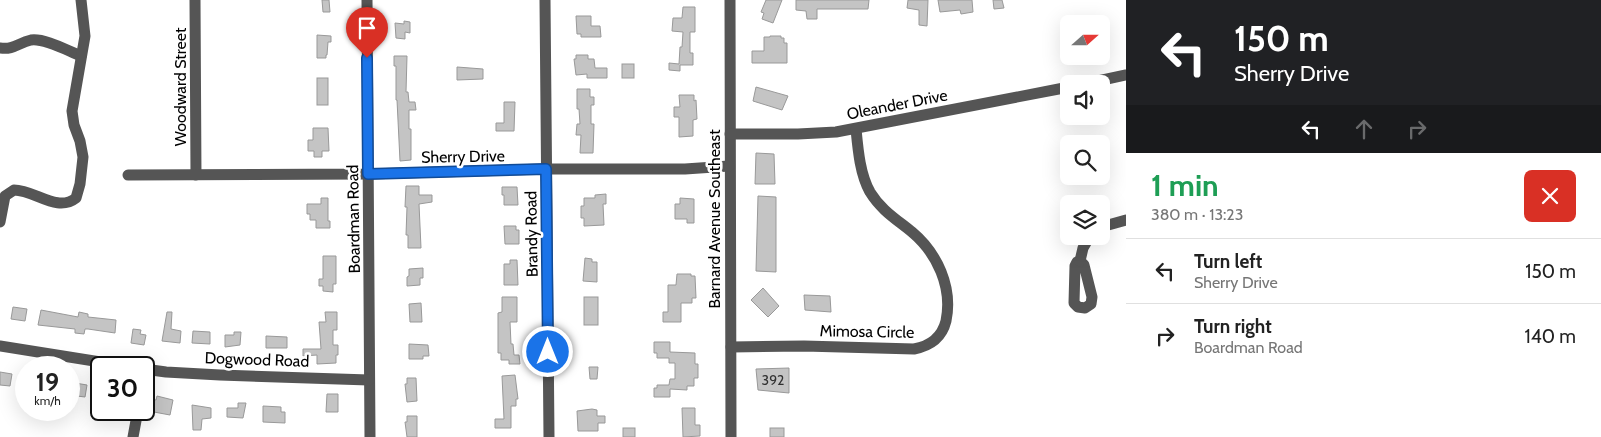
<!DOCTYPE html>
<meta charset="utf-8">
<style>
body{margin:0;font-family:Cabin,sans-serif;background:#f6f6f6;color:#222;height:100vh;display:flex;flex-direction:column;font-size:19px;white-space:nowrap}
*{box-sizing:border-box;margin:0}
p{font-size:16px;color:#767676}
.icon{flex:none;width:28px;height:28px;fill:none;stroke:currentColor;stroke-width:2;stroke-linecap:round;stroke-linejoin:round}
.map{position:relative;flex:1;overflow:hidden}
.details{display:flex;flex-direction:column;background:#fff;width:475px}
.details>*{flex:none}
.guide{background:#202124;color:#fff;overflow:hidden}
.needle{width:32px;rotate:69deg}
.buttons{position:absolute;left:1060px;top:15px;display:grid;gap:10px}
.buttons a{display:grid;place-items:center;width:50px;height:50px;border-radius:8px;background:#fff;box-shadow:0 5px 20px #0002;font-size:25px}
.speed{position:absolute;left:15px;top:356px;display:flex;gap:10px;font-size:25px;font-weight:700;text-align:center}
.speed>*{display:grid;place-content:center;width:65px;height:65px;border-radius:50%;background:#fff;box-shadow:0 5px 20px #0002;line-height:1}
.speed small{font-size:12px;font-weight:400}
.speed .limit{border:2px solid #111;border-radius:8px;background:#fff;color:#111}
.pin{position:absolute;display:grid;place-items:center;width:42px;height:42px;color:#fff;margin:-51px -21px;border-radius:50% 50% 50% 0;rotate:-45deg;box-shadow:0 0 5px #0007}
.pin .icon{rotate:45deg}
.me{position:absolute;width:55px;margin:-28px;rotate:0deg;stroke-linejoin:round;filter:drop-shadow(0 0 4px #0008)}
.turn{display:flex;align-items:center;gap:18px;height:105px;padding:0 25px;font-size:22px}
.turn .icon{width:65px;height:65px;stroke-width:2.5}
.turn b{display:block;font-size:35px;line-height:42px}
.lanes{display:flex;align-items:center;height:48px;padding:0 25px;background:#0003;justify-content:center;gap:25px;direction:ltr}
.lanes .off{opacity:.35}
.round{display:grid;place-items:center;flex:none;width:52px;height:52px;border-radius:8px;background:#f6f6f6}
.overview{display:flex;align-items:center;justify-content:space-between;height:85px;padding:0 25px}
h1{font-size:30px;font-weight:700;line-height:38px;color:#1e9e55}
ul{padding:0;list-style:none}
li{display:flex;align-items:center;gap:15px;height:65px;padding:0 25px;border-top:1px solid #e0e0e0}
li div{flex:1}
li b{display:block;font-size:19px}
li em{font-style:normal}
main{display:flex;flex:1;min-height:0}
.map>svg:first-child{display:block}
.building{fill:#c4c4c4;stroke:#999}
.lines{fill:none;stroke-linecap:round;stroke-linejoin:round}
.minor{stroke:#555;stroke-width:11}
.route-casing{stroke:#114b97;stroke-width:12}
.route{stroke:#1a73e8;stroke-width:9}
.labels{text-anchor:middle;stroke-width:5;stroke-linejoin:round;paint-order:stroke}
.number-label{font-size:14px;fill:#313131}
.street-label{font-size:16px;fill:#000;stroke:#fff}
</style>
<main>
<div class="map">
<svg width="1126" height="437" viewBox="0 0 1126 437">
<rect width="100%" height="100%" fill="#fff"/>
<g class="building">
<polygon points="322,0 329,0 330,12 323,12"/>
<polygon points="766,0 782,0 773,23 762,19 764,13 761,12"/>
<polygon points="796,0 869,0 868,9 817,9 817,19 807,19 806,11 796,10"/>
<polygon points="908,0 928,0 927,26 919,25 919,10 907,8"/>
<polygon points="938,0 972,0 973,12 961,14 960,10 940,12"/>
<polygon points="993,0 1002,0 1004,8 994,9"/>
<polygon points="683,7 695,7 695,32 690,32 690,53 693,53 693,65 680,65 680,71 669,70 669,63 679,64 680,47 682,47 683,32 672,31 673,18 682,18"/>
<polygon points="576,16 591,16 591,26 600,26 601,37 581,37 581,34 577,34"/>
<polygon points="404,21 410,22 410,33 405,32 405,39 396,38 395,23 404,24"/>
<polygon points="317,35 331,36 331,42 328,42 327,55 326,55 326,58 317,58"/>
<polygon points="770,36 781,36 781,38 784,38 784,43 787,43 787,63 752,63 752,51 764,51 764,37 770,37"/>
<polygon points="576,55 588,55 588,59 594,59 595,68 607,68 607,78 587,78 587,74 576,75 574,59 576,59"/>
<polygon points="394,56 407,56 406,92 408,92 409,102 415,102 416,110 409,110 409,129 411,129 411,160 400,161 397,100 396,100 396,66 394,66"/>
<rect x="622" y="64" width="12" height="14"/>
<polygon points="457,67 483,69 483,79 457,80"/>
<rect x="317" y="78" width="11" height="27"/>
<polygon points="756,87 788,96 782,110 753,101"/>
<polygon points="577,89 590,89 590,97 594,97 594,105 591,105 591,124 594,124 593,153 580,153 581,135 576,135 577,124 580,124 579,109 577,109"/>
<polygon points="679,95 694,95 694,101 696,100 697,119 693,120 693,136 679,137 679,117 674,117 674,107 680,107"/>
<polygon points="504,102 515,102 514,131 496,131 496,123 504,123"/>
<polygon points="313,128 328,128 329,151 322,151 322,157 314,157 314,151 308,151 308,140 313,140"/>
<polygon points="756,153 774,154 775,184 755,184"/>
<polygon points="406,186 419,186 419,195 432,195 432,202 419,204 421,248 408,248 408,235 406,235 407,207 405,207"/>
<polygon points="502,187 517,187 518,205 504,205 504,195 502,195"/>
<polygon points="606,194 606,204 603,204 604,225 584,226 584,218 581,218 581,206 584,206 584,198 595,198 595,195"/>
<polygon points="758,196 776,197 776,272 756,271"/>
<polygon points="321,198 328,198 328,221 330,221 330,228 316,228 316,220 310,220 310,214 307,214 307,204 321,204"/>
<polygon points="680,198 694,199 694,223 687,223 687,219 675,219 675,204 680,204"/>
<polygon points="504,226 516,226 516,230 519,230 519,244 505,244"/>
<polygon points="323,256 336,256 336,284 333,284 333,292 323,291 323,286 319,286 319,279 323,279"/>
<polygon points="585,258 592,259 592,262 597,262 597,282 583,281"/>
<polygon points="510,260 517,260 518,285 504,285 504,264 510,264"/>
<polygon points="423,268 423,278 420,278 420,285 407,286 407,277 409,276 409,269"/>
<polygon points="677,274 691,274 691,276 695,276 696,298 692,298 692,303 681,303 681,322 663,322 663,312 668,312 668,285 676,285"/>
<polygon points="763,288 779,306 768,317 751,300"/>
<polygon points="804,295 830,296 831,312 805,310"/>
<polygon points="502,297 517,297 517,322 510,322 511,344 513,344 514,355 519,355 520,364 509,364 509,360 501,360 501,353 498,353 498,313 502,312"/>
<rect x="584" y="297" width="14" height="28"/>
<polygon points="421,303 422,322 410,322 409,304"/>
<polygon points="13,307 27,309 25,321 11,319"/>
<polygon points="41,310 78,317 79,312 88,314 88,317 116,320 115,333 88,329 85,329 84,334 75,333 75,329 38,325"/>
<polygon points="167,312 172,312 171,329 181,331 180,343 162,341"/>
<polygon points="325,312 337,312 337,330 333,330 333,345 338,345 338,355 336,355 336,363 317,364 317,355 303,356 303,349 321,349 319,322 326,322"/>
<polygon points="133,329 141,330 140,334 146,335 144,345 131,343"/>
<polygon points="193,331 210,332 210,344 192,343"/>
<polygon points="234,332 241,332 240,345 225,347 225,335 234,335"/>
<polygon points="266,336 287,337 287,348 266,348"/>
<polygon points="654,342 670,342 670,352 695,353 695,364 698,364 698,378 694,378 694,386 687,386 687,390 670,389 670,397 654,397 654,388 657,388 657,385 669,385 670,379 675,379 675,363 669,363 669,358 657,358 657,353 654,353"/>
<polygon points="409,344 428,345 429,356 423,356 423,359 409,359"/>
<polygon points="589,367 598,367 597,379 590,379"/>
<polygon points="789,368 789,393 758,390 756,369"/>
<polygon points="0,372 12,374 10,386 0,385"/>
<polygon points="515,375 518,399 516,399 516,406 511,406 511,428 495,428 495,419 504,419 502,376"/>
<polygon points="407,378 416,378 417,401 407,402 405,384 407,384"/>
<polygon points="69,382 87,385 85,397 69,395"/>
<polygon points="327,394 338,394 338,412 326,412"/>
<polygon points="157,396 173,400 170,415 154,412 155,411 149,410 151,399 156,400"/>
<polygon points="238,403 246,403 243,418 227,417 227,408 238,408"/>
<polygon points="192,405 211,408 211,418 202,419 201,430 193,430"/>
<polygon points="263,406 281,407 281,412 285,412 285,423 263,422"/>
<polygon points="682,408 695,408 695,425 700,425 700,436 683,437"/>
<polygon points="592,409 597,410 597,416 605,416 605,423 598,423 598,431 578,431 577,411"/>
<polygon points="407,416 417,416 417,437 407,437 405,422 407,422"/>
<rect x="623" y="428" width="12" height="9"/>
<rect x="770" y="428" width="14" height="9"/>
</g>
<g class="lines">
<g class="minor">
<polyline points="195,0 196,175"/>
<polyline points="367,0 370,437"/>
<polyline points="545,0 549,437"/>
<polyline points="730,0 731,437"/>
<path d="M0,48C14,50 18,43 31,40C45,38 68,51 81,56"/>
<polyline points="1084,84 1126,75"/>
<polyline points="730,134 798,134 836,132 1069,87"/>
<polyline points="128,175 368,174 546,169 685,169 729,166"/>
<path d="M0,222L5,196L14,190C35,190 57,213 76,198L80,184L83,157L80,141L74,125L72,111L85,36L81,0"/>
<polyline points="1101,227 1126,220"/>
<polygon points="1080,261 1084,265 1092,297 1091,304 1085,308 1078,307 1074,303 1075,266 1077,262"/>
<polyline points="1080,261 1083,248 1090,236"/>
<polyline points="0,346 138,368"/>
<path d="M731,347L804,346L914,349C930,346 942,337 946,321C953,287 937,253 912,232C896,219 881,210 870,192C860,174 858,150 856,129"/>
<polyline points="144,369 166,372 220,375 369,380"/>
<polyline points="133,437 138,410"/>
</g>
</g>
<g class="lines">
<g class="route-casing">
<polyline id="route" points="367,58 368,174 546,169 548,352"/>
</g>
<use href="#route" class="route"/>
</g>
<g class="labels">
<g class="number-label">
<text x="773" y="385">392</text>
</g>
<g class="street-label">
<text transform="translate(180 87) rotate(-90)" y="6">Woodward Street</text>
<text transform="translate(897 104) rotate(-11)" y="6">Oleander Drive</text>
<text transform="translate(463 156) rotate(-1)" y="6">Sherry Drive</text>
<text transform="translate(353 219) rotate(-91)" y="6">Boardman Road</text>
<text transform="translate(714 219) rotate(-90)" y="6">Barnard Avenue Southeast</text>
<text transform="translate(531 234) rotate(-91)" y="6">Brandy Road</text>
<text transform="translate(867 331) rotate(1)" y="6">Mimosa Circle</text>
<text transform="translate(257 359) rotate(2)" y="6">Dogwood Road</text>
</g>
</g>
</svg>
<div class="buttons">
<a><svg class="needle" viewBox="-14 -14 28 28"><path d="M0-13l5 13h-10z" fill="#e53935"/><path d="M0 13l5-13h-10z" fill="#767676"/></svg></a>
<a><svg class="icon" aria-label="sound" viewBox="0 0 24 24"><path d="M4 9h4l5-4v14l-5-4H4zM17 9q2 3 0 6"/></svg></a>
<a><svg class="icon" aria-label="search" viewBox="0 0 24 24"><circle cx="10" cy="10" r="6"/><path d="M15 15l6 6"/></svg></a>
<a><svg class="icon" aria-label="layers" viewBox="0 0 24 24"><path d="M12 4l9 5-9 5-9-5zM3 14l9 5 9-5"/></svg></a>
</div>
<div class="speed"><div>19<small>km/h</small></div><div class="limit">30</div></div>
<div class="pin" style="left:367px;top:58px;background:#d93025"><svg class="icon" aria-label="arrive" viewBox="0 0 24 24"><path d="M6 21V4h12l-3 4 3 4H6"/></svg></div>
<svg class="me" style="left:548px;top:352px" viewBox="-20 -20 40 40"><circle r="17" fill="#1a73e8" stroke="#fff" stroke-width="3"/><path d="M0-11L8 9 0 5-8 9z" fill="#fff"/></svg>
</div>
<section class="details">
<div class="guide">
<div class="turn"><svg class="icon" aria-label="left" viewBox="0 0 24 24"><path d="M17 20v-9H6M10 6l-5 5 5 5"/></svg><div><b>150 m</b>Sherry Drive</div></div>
<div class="lanes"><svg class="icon" aria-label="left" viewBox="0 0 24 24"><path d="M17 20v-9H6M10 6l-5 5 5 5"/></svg><svg class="icon off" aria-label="ahead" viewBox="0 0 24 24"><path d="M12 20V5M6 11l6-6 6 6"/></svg><svg class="icon off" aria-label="right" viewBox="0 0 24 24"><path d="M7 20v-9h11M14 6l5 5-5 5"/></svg></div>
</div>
<div class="overview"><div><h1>1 min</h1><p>380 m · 13:23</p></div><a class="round" style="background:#d93025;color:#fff"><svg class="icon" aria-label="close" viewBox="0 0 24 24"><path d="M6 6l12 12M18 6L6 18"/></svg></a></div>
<ul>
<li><svg class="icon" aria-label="left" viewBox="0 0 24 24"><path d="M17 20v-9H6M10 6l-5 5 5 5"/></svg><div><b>Turn left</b><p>Sherry Drive</p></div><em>150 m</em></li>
<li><svg class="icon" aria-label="right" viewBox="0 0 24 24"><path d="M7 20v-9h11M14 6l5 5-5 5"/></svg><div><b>Turn right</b><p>Boardman Road</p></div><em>140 m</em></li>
</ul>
</section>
</main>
